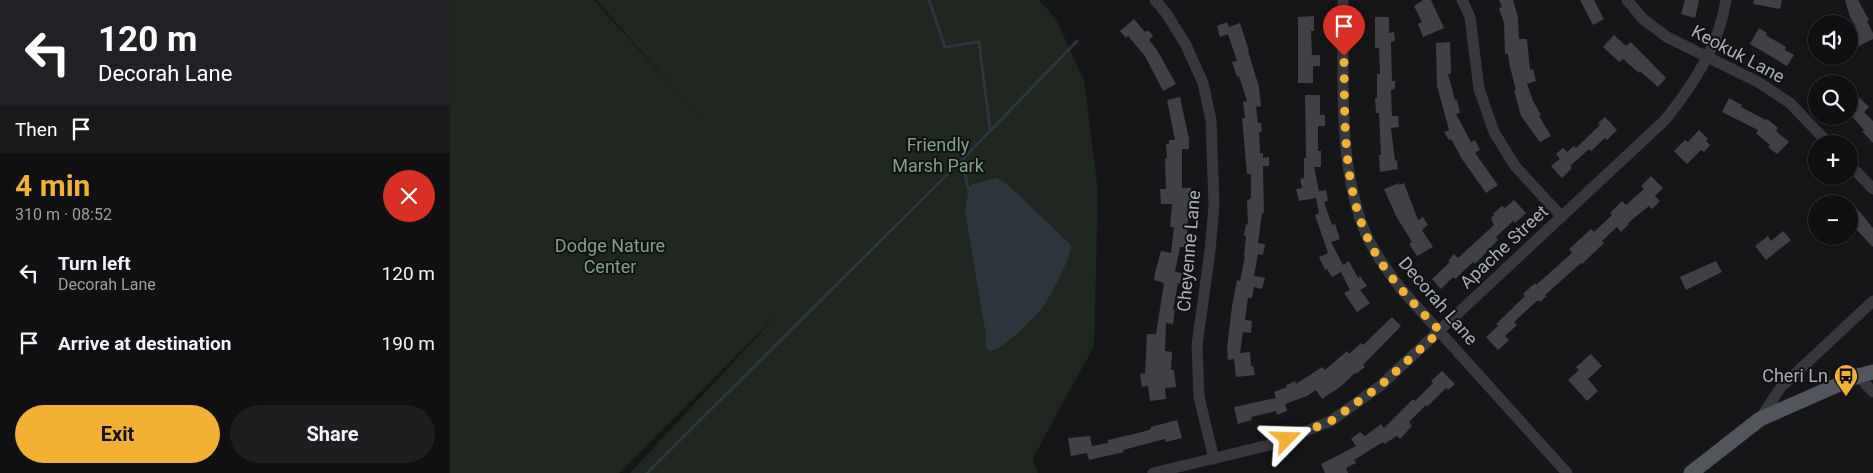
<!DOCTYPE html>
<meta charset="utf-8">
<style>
body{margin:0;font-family:Roboto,sans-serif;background:#1e1e20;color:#f1f3f6;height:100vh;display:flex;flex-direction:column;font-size:19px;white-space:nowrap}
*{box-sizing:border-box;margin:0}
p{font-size:16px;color:#9c9d9f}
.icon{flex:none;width:28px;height:28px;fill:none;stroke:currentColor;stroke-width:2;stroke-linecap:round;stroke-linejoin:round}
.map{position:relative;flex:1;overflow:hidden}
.sheet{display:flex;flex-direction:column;background:#101012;width:450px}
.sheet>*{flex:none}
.top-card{background:#202124;color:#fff;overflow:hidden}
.fabs{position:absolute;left:1358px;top:15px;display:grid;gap:10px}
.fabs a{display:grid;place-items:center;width:50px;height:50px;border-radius:50%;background:#101012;box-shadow:0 1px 4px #0004,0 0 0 1px #303032;font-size:25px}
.pin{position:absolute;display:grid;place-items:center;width:42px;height:42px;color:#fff;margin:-51px -21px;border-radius:50% 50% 50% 0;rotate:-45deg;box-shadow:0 0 5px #0007}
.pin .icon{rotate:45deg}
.me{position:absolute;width:55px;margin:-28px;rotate:68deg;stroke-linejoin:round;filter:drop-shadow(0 0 4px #0008)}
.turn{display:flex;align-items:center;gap:18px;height:105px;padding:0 15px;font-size:22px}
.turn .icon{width:65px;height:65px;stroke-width:2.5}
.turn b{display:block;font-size:35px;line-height:42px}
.then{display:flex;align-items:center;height:48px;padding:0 15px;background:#0003;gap:10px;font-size:19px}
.round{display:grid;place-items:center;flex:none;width:52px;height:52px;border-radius:26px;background:#1e1e20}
.head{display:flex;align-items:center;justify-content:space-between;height:85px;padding:0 15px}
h1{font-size:30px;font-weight:700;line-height:38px;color:#f2b134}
.primary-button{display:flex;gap:10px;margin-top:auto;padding:10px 15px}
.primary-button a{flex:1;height:58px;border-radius:30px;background:#f2b134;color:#111;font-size:20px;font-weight:700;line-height:58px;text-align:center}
.primary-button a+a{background:#1e1e20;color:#f1f3f6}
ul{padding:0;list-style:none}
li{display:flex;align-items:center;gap:15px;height:70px;padding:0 15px}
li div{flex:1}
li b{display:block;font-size:19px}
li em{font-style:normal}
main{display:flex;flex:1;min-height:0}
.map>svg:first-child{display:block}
.green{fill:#1e261f}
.water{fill:#2c353c}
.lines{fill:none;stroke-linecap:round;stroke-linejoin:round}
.stream{stroke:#2c353c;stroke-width:3}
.building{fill:#404145}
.minor{stroke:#37383d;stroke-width:11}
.major{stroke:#53555c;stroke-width:15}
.route{stroke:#f2b134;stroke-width:9;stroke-dasharray:0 16.2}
.labels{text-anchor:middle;stroke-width:4;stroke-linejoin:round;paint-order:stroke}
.street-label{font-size:18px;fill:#a8adb8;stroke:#111113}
.park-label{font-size:18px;fill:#7fa381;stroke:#111113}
.poi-label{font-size:18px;fill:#a8adb8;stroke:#111113;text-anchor:end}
</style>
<main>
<section class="sheet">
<div class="top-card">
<div class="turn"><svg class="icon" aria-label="left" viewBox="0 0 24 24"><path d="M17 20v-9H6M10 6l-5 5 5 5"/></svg><div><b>120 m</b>Decorah Lane</div></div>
<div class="then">Then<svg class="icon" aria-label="arrive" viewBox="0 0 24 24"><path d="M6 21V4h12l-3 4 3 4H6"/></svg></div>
</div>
<div class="head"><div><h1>4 min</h1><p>310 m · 08:52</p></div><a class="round" style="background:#d93025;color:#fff"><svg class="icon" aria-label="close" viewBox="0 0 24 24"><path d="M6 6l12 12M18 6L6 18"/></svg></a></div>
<ul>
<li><svg class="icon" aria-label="left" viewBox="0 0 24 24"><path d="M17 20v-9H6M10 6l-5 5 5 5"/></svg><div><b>Turn left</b><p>Decorah Lane</p></div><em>120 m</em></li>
<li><svg class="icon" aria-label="arrive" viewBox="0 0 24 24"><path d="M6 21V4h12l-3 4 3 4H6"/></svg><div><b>Arrive at destination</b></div><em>190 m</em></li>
</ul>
<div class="primary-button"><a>Exit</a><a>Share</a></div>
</section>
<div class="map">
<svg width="1423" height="473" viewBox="0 0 1423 473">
<rect width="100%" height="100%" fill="#161618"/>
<polygon class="green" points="0,0 144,0 259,128 146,0 589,0 606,19 634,80 648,191 644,346 583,458 588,473 180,473 329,313 169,473 0,473"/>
<path class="water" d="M547,178L558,185L621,245C621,259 599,299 590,311C583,319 555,346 546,349C546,350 539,351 539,351L536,347V335L515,211L519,188L522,184Z"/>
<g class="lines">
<g class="stream">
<polyline points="479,0 495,47 529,42 540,129"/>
<polyline points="513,160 518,189"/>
<polyline points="197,473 513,159 627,41"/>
</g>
</g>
<g class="building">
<polygon points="973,0 981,0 994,28 973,37 968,24 972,22 964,6"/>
<polygon points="1049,0 1063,0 1068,17 1069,39 1077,39 1080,70 1083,69 1086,81 1077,84 1083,101 1091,115 1089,116 1101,136 1090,142 1071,116 1064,90 1066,90 1060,67 1058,54 1055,54 1054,23 1049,8 1052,7"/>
<polygon points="1130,0 1144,0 1154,19 1143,25"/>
<polygon points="1235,0 1249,0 1245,18 1231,14"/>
<polygon points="1304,0 1332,0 1330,9 1303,4"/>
<polygon points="1395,0 1408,0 1419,20 1417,21 1423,33 1423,39 1407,47 1399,56 1399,31 1406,27 1400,17"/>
<polygon points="864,16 864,31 861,31 862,55 870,55 870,66 863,66 863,83 848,83 848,17"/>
<polygon points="925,17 939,17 939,33 944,32 945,41 941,42 942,81 945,81 945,89 941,90 942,116 948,116 949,127 941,128 945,161 947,160 948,169 930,172 929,155 931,155 929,113 926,113 925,98 927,98 927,74 930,74 929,48 925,48"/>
<polygon points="684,19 695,32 698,30 703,36 699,40 707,50 726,84 713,91 695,56 678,36 676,38 670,31"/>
<polygon points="777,22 779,27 790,23 799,51 798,51 809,87 811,106 806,107 808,123 811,123 812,132 809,132 810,153 813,153 813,158 819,157 819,166 813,166 814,213 812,213 808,243 815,244 813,255 808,254 804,276 815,278 812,289 804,287 802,298 798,298 795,320 802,321 801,333 793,332 790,353 800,352 801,366 803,366 805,375 786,377 784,359 778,360 777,348 782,306 787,280 790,281 795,256 794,256 796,236 794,236 796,224 798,225 797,201 801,198 801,174 797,174 792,118 795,118 793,102 797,101 789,76 787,77 782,62 787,61 778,34 770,37 767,26"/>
<polygon points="1309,28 1317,33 1316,35 1336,47 1335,50 1344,55 1337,66 1300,44"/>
<polygon points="1164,35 1176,46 1181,42 1216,78 1208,87 1190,71 1189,73 1173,59 1169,62 1153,47"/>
<polygon points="1000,42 1001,74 998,74 1005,100 1007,100 1010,113 1006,114 1021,142 1025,140 1030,150 1025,153 1048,185 1036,193 1012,159 1001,139 999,140 994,132 999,130 987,86 986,43"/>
<polygon points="1399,91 1407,101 1410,98 1419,107 1414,112 1423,121 1423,143 1412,131 1414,130 1399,113"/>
<polygon points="855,95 870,95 870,115 875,115 875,126 868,126 868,151 871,151 871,167 864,167 869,191 876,190 878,201 874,202 882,225 885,224 890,239 881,242 893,265 899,261 908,278 910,276 917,286 910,290 920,303 907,312 894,293 900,290 891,272 882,277 877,269 875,270 869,257 878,253 865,215 869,213 866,198 849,201 846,189 852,188 850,179 854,178 854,158 856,158"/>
<polygon points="730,97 739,139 739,149 732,149 732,188 741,188 742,207 739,207 736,247 730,247 725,272 732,273 730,284 728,283 723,310 725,310 723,324 716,323 715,351 722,352 721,370 724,370 726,387 715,388 716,399 700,401 698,386 692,387 690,374 695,373 697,334 706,334 714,283 704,280 705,273 711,251 721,253 724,227 720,227 722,204 711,204 710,189 716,189 715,158 717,158 716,144 719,144 719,140 725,140 717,100"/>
<polygon points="1279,98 1292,105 1291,107 1316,120 1317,119 1328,128 1326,131 1339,142 1327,154 1318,147 1320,145 1306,133 1308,130 1272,112"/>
<polygon points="1155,117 1167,130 1157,140 1155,138 1141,151 1139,149 1120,166 1122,168 1112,178 1101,166 1110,159 1106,154 1113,148 1117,152 1124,146 1126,148 1150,125 1148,123"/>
<polygon points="1249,130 1258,139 1256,141 1260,145 1254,152 1251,150 1237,164 1224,151 1235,140 1238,142"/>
<polygon points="1201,176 1213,188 1205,196 1210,201 1202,209 1199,206 1178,223 1179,224 1171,232 1167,227 1152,241 1154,243 1132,264 1131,263 1095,295 1097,296 1090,302 1088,300 1064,322 1067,325 1055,336 1059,340 1048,350 1036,337 1048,326 1046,324 1075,296 1073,294 1085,283 1086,285 1122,253 1119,249 1141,229 1144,232 1162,215 1160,213 1172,201 1176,205 1194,189 1191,186"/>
<polygon points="949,183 949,185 954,183 968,220 973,217 978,225 972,230 983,247 967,256 959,244 962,242 946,216 934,189"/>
<polygon points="1064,200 1076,213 1065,223 1063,221 1046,237 1048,240 1025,264 1023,262 1005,279 1003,277 991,289 982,279 1000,262 998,261 1004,254 1008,258 1044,225 1041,218 1044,215 1043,214 1052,206 1055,208"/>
<polygon points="1403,204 1423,228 1423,247 1399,222 1399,208"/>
<polygon points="1333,231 1341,240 1316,260 1305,246 1318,236 1321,241"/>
<polygon points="1266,261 1272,272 1236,290 1230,277"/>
<polygon points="942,317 951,326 913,365 915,367 906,374 905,373 890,387 872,399 866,390 857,396 835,404 837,411 827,415 826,411 801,417 802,420 788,424 784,407 826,398 824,392 837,387 836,385 845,381 846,384 872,367 875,370 897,351 899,354 911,343 913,345"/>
<polygon points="1141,354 1152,366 1138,379 1148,391 1137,401 1118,380 1129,370 1126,367"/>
<polygon points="992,371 1005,384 998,390 996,388 977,407 976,405 959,422 962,426 950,439 947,436 934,444 933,442 904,460 906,463 896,468 898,473 875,473 871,464 906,446 901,439 910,432 915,436 931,424 934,428 963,399 965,401 983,383 981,381"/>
<polygon points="727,420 732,438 716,442 715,439 673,450 674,452 639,460 637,453 621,456 618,438 640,436 642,446 658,443 658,440 696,431 701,429 701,427"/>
</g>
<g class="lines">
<g class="minor">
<polyline points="705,0 716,13 736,45 753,83 761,120 764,206 760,251 747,345 749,397 764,459"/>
<path d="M893,0C894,74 887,157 913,227C922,250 937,270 951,289L1117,473"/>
<polyline points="1012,0 1020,17 1029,89 1044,132 1065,166 1112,217"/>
<polyline points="1177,0 1193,19 1217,37 1308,82 1340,103 1379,144"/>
<polyline points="1399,164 1423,189"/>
<polyline points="1408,376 1423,392"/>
<polyline points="1310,419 1331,387 1423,301"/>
<path d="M703,473L823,444L881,421L930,386L1215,120C1243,85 1269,46 1276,0"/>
</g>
<polyline class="major" points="1241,473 1310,419 1408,376 1423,372"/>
</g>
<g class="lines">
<path class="route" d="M837,439L881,421L930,386L990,331C969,309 948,288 932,264C891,202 895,127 894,56"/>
</g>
<defs>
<g id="bus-pin" transform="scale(1.25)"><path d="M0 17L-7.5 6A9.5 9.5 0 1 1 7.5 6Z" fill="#f2b134" stroke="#111113"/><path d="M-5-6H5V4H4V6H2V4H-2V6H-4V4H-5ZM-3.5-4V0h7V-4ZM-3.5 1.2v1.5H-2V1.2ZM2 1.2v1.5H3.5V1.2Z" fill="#111"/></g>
</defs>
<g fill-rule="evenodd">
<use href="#bus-pin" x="1396" y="376"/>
</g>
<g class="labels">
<g class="street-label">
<text transform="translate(1288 54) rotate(28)" y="6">Keokuk Lane</text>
<text transform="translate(1054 247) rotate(-43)" y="6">Apache Street</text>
<text transform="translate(739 251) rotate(-85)" y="6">Cheyenne Lane</text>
<text transform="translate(988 301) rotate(49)" y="6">Decorah Lane</text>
</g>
<g class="park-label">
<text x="488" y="151">Friendly<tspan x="488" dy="21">Marsh Park</tspan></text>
<text x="160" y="252">Dodge Nature<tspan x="160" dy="21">Center</tspan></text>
</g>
<g class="poi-label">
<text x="1378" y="382">Cheri Ln</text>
</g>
</g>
</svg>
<div class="fabs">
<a><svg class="icon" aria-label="sound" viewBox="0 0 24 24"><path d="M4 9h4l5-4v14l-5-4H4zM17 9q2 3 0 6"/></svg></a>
<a><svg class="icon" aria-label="search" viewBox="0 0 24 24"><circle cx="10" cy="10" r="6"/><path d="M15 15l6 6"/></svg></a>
<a>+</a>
<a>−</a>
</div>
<div class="pin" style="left:894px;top:56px;background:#d93025"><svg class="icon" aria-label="arrive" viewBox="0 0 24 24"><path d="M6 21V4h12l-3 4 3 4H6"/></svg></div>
<svg class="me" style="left:837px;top:439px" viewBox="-20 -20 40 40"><path d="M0-17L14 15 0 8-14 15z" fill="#f2b134" stroke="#fff" stroke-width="4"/></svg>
</div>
</main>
